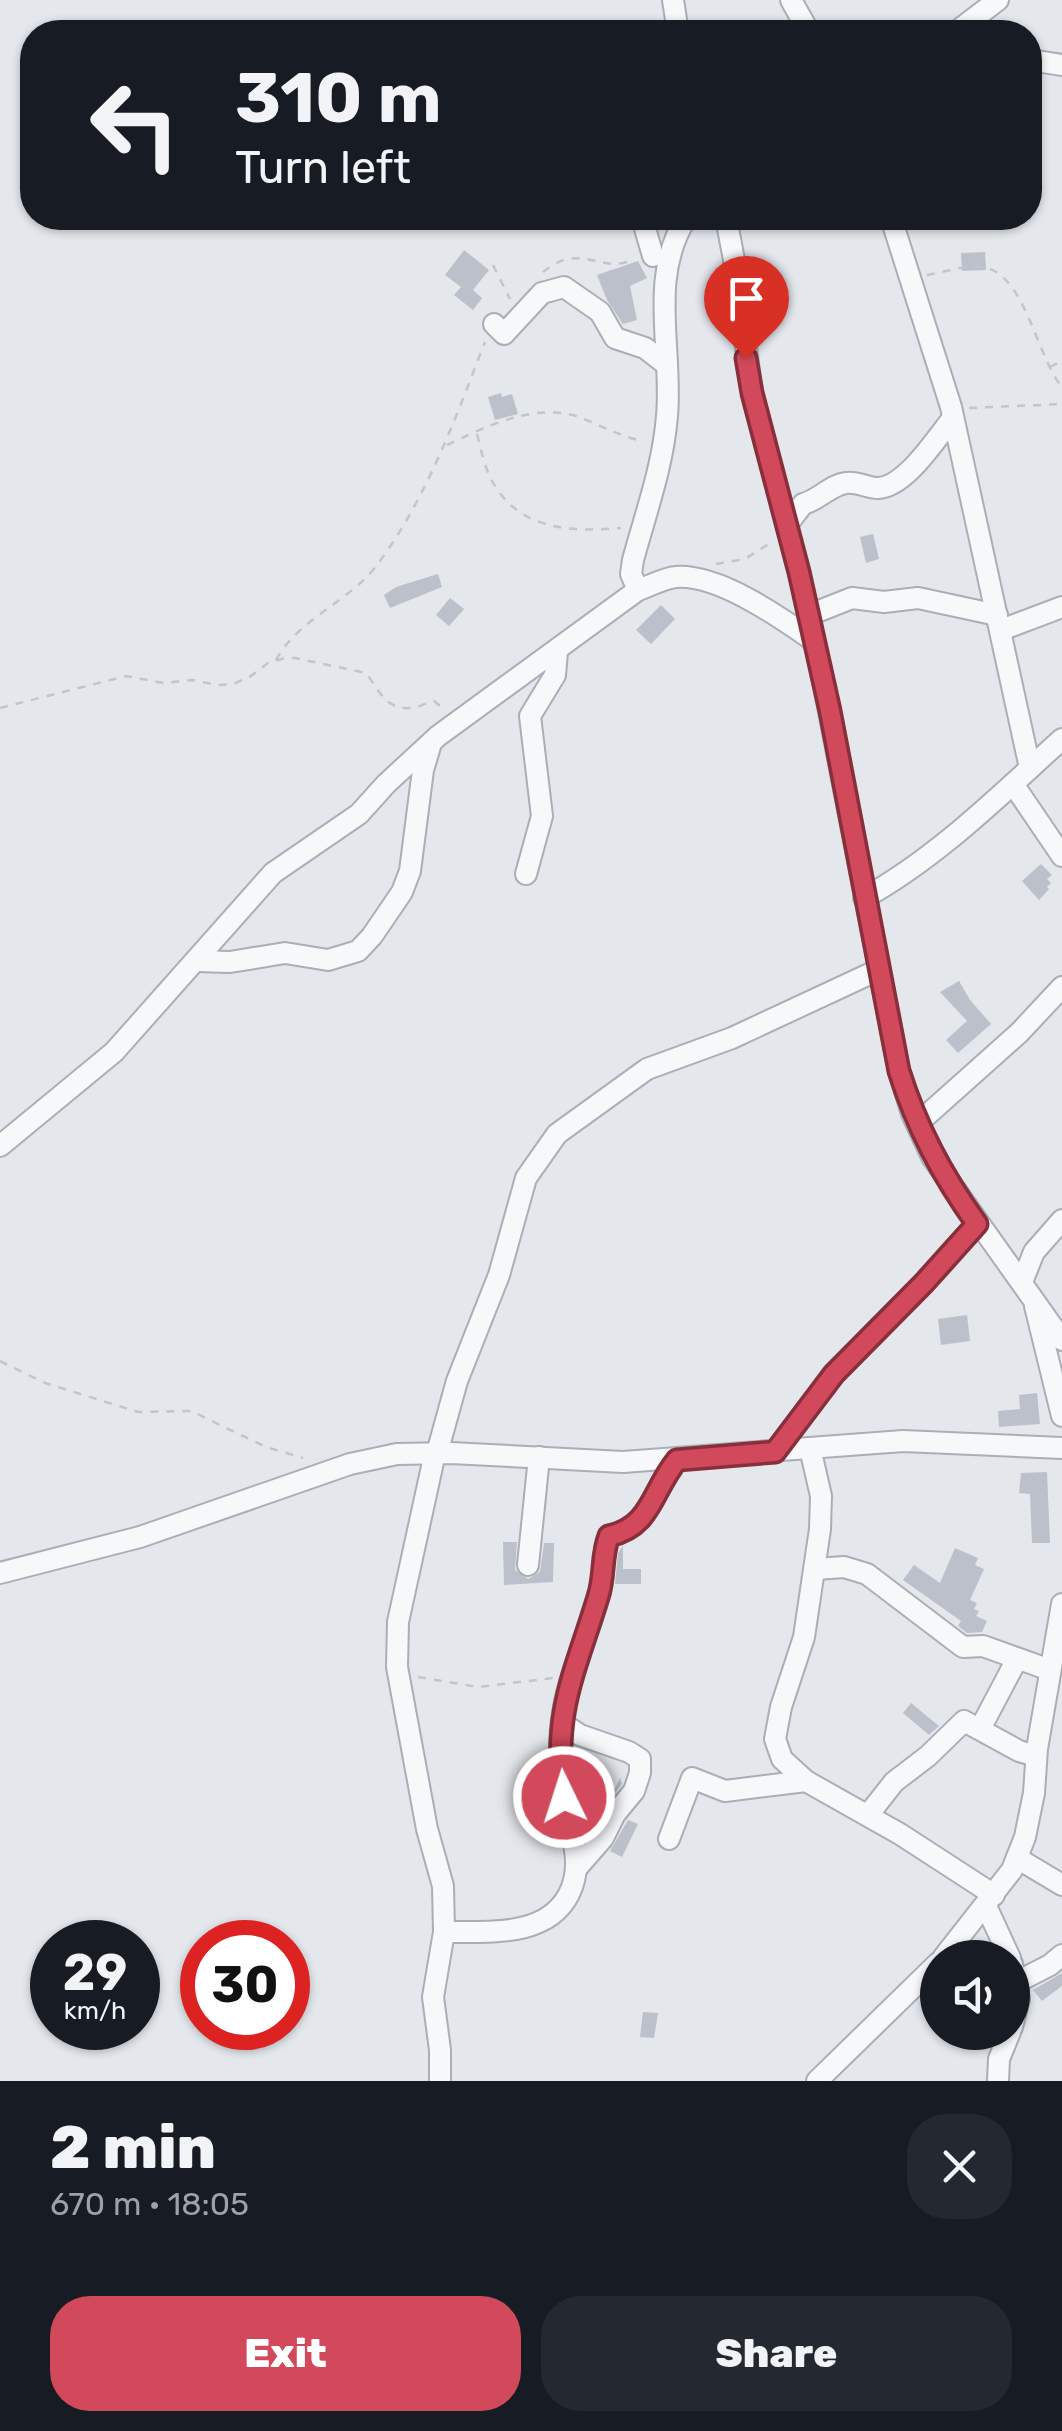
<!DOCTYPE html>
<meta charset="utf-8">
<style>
body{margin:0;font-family:Rubik,sans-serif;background:#242831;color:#f1f3f6;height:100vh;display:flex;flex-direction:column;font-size:38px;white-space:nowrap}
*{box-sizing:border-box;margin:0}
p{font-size:32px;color:#9ea1a6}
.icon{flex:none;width:55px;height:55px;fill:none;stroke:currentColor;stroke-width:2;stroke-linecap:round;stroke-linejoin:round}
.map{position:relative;height:2081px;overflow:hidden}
.side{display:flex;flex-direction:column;background:#171b24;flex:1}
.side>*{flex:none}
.guide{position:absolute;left:20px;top:20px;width:1022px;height:210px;border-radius:40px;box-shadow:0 2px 8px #0004;background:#171b24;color:#f1f3f6;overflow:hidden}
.controls{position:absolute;left:920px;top:1940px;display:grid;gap:20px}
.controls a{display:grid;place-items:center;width:110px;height:110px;border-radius:50%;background:#171b24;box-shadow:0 2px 8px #0004;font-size:50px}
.speed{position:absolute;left:30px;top:1920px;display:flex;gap:20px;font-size:50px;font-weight:700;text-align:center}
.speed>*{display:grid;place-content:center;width:130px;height:130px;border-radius:50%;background:#171b24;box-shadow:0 2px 8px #0004;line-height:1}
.speed small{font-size:25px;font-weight:400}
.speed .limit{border:15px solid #d22;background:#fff;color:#111}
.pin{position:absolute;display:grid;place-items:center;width:85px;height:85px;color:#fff;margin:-102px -42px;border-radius:50% 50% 50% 0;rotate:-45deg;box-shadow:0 0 10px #0007}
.pin .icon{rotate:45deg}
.me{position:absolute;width:110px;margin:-55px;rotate:356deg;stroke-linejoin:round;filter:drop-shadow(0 0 8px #0008)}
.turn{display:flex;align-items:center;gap:35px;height:210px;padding:0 50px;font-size:45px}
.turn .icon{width:130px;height:130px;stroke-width:2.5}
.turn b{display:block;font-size:70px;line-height:85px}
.round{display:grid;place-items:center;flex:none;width:105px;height:105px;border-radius:40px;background:#242831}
.head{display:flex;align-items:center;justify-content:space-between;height:170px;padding:0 50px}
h1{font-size:60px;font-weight:800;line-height:75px}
.cta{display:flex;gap:20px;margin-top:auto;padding:20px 50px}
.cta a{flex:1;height:115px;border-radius:40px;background:#d1495b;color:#fff;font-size:40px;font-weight:800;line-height:115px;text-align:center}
.cta a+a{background:#242831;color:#f1f3f6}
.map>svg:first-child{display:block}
.building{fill:#bbc0ca}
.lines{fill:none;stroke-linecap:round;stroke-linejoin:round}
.street-casing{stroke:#a9aeb7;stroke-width:24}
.path{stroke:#c2c5cb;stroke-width:2.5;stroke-dasharray:8 8;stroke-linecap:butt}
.street{stroke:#f7f8fa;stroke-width:20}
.route-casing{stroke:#882f3b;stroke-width:25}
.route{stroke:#d1495b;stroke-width:18}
</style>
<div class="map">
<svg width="1062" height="2081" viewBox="0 0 1062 2081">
<rect width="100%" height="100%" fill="#e4e7ec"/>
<g class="building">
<polygon points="464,250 489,270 473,290 482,298 473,310 454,295 461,287 445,275"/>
<polygon points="985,252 986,270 962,271 961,253"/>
<polygon points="638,261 647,278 630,286 637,320 623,324 607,300 597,275"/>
<polygon points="501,393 502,397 512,394 518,414 495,420 488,397"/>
<polygon points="873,534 879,559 866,563 860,537"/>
<polygon points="438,574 442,587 390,608 384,595 396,587"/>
<polygon points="450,598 464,609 449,626 436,615"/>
<polygon points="661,605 675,619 651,644 636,630"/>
<polygon points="1041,864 1052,875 1047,879 1051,883 1047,887 1049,889 1039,900 1022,881"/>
<polygon points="959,981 970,1000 991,1024 958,1053 946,1040 967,1021 940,992"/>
<polygon points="967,1315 970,1341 941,1345 938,1319"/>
<polygon points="1037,1393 1040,1424 999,1427 998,1411 1020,1409 1019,1395"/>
<polygon points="1047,1472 1050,1543 1032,1543 1030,1494 1019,1493 1021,1473"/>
<polygon points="503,1542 517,1542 515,1570 528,1579 540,1572 544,1543 554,1543 553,1582 504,1585"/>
<polygon points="623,1546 623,1569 641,1569 641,1584 615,1584 618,1553"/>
<polygon points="955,1548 978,1558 975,1565 984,1569 970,1600 977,1603 974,1609 979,1611 976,1616 987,1621 982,1632 967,1633 958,1626 961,1621 903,1580 914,1565 940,1583"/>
<polygon points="911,1703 939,1726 929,1735 903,1713"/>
<polygon points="620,1778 622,1784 605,1805 587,1802 589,1790 613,1793"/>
<polygon points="628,1820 638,1824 622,1857 610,1851"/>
<polygon points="1062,1973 1062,1986 1042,2001 1033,1990"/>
<polygon points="643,2012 658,2013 654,2038 640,2037"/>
</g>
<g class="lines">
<g class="street-casing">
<g id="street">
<polyline points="673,0 678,32"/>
<polyline points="791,0 809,32"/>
<polyline points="956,32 998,0"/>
<polyline points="1030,60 1062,65"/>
<polyline points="642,218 653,256"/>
<polyline points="726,218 735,265 752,393 799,572 823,681 899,1071 912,1114 932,1157 1062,1340"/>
<polyline points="891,218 951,407 1030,768"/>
<polyline points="494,324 504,334 542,293 564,287 600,312 615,338 645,348 667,365"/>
<path d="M787,525L803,504C819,500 830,485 846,483C857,481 867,488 878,488C906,487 936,438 953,418"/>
<path d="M638,590L631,574L633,560C646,512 663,466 667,416C673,348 648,279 686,218"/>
<polyline points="809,615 852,598 884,602 918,598 997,615"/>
<polyline points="1001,630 1062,607"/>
<polyline points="1013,784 1062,856"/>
<polyline points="526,874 542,816 530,716 555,675 557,652"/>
<path d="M864,898C937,858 1000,795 1062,739"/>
<polyline points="196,961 230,962 285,953 328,960 358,951 372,936 402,892 410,871 423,770 431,743"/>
<polyline points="917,1124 1019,1033 1062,987"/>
<path d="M0,1146L114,1052L273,873L359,814L386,784L438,736L638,590C650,586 664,578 676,577C719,574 781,618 814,641"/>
<polyline points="1022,1282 1034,1252 1062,1220"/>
<polyline points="1035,1306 1062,1416"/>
<polyline points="810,1448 821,1496 820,1529 804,1637 781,1707 775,1739 782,1759 806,1781 900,1834 994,1895"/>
<polyline points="775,1452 833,1374 924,1283 977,1224"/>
<polyline points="435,1453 398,1622 397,1667 427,1829 443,1886 444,1932 433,1997 440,2050 440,2081"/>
<polyline points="437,1453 457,1381 499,1275 526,1178 557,1134 647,1069 732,1038 878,970"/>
<polyline points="528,1565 539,1457"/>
<polyline points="816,1569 844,1567 867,1574 963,1647 983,1646 1050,1670"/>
<polyline points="0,1573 140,1537 350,1464 397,1454 451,1453 623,1462 903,1441 1062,1448"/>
<polyline points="562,1723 580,1735 629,1752 640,1759 640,1773 634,1791 615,1814 603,1838 576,1869"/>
<polyline points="980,1729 1017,1659"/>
<polyline points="868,1815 894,1782 928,1756 964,1721 1019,1751 1036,1756"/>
<polyline points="669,1839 692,1778 725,1791 806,1781"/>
<polyline points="1017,1858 1062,1885"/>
<polyline points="986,1906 1010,1958"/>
<path d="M444,1932C485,1931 546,1939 569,1894C583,1866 573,1839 566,1812C560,1786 559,1754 561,1728C565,1681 586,1641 599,1596C605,1576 601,1556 609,1536C653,1525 651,1493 677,1460"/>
<polyline points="943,1958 1012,1870 1025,1837 1034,1793 1037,1749 1062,1604"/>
<polyline points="1012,1964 1019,1999 1012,2027"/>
<polyline points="1017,1982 1050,1965 1062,1955"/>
<polyline points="817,2081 938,1963"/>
<polyline points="998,2081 999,2059 1010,2032"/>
</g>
</g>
<g class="path">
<polyline points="493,265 510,299"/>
<path d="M543,272C582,240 602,276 634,259"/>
<path d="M927,275C945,272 964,265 982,267C1025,272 1037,358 1062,387"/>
<polyline points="1050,367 1062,361"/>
<polyline points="969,408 1062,404"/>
<path d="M477,434C481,449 484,465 491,479C518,531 571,532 621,528"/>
<path d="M447,445C485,427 533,403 576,416C599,424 618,436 643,441"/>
<polyline points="716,564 745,559 772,542"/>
<path d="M276,660C298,619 349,602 377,565C427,498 455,419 485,342"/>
<path d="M0,708L126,676L163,683L192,680L218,685L233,684L251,676L268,663L285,658H295L366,673C378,688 385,710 410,708C419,708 426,702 434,701L445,710"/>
<polyline points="0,1361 45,1383 138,1412 191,1411 266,1447 303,1458"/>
<polyline points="418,1677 478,1687 553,1678"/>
</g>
<use href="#street" class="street"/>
</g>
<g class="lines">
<g class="route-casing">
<path id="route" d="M564,1797C552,1713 575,1673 598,1597C605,1577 601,1556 609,1536C652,1526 651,1492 677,1460L775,1452L834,1374L924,1283L977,1224C942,1175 917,1128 899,1071L830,711L799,572L752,393L746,358"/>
</g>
<use href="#route" class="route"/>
</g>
</svg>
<div class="controls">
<a><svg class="icon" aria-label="sound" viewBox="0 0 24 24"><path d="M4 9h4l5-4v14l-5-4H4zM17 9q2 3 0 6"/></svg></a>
</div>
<div class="speed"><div>29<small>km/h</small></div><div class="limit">30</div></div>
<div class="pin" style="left:746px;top:358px;background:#d93025"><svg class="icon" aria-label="arrive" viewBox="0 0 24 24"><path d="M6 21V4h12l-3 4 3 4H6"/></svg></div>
<svg class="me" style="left:564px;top:1797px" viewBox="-20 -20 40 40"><circle r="17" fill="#d1495b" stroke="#fff" stroke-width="3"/><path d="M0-11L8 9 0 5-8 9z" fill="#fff"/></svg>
<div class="guide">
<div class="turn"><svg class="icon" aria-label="left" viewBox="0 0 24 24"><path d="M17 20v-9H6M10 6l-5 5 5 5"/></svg><div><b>310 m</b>Turn left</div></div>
</div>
</div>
<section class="side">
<div class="head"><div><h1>2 min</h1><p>670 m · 18:05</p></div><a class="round"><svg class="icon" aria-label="close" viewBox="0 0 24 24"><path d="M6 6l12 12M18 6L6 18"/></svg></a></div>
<div class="cta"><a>Exit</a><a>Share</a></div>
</section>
